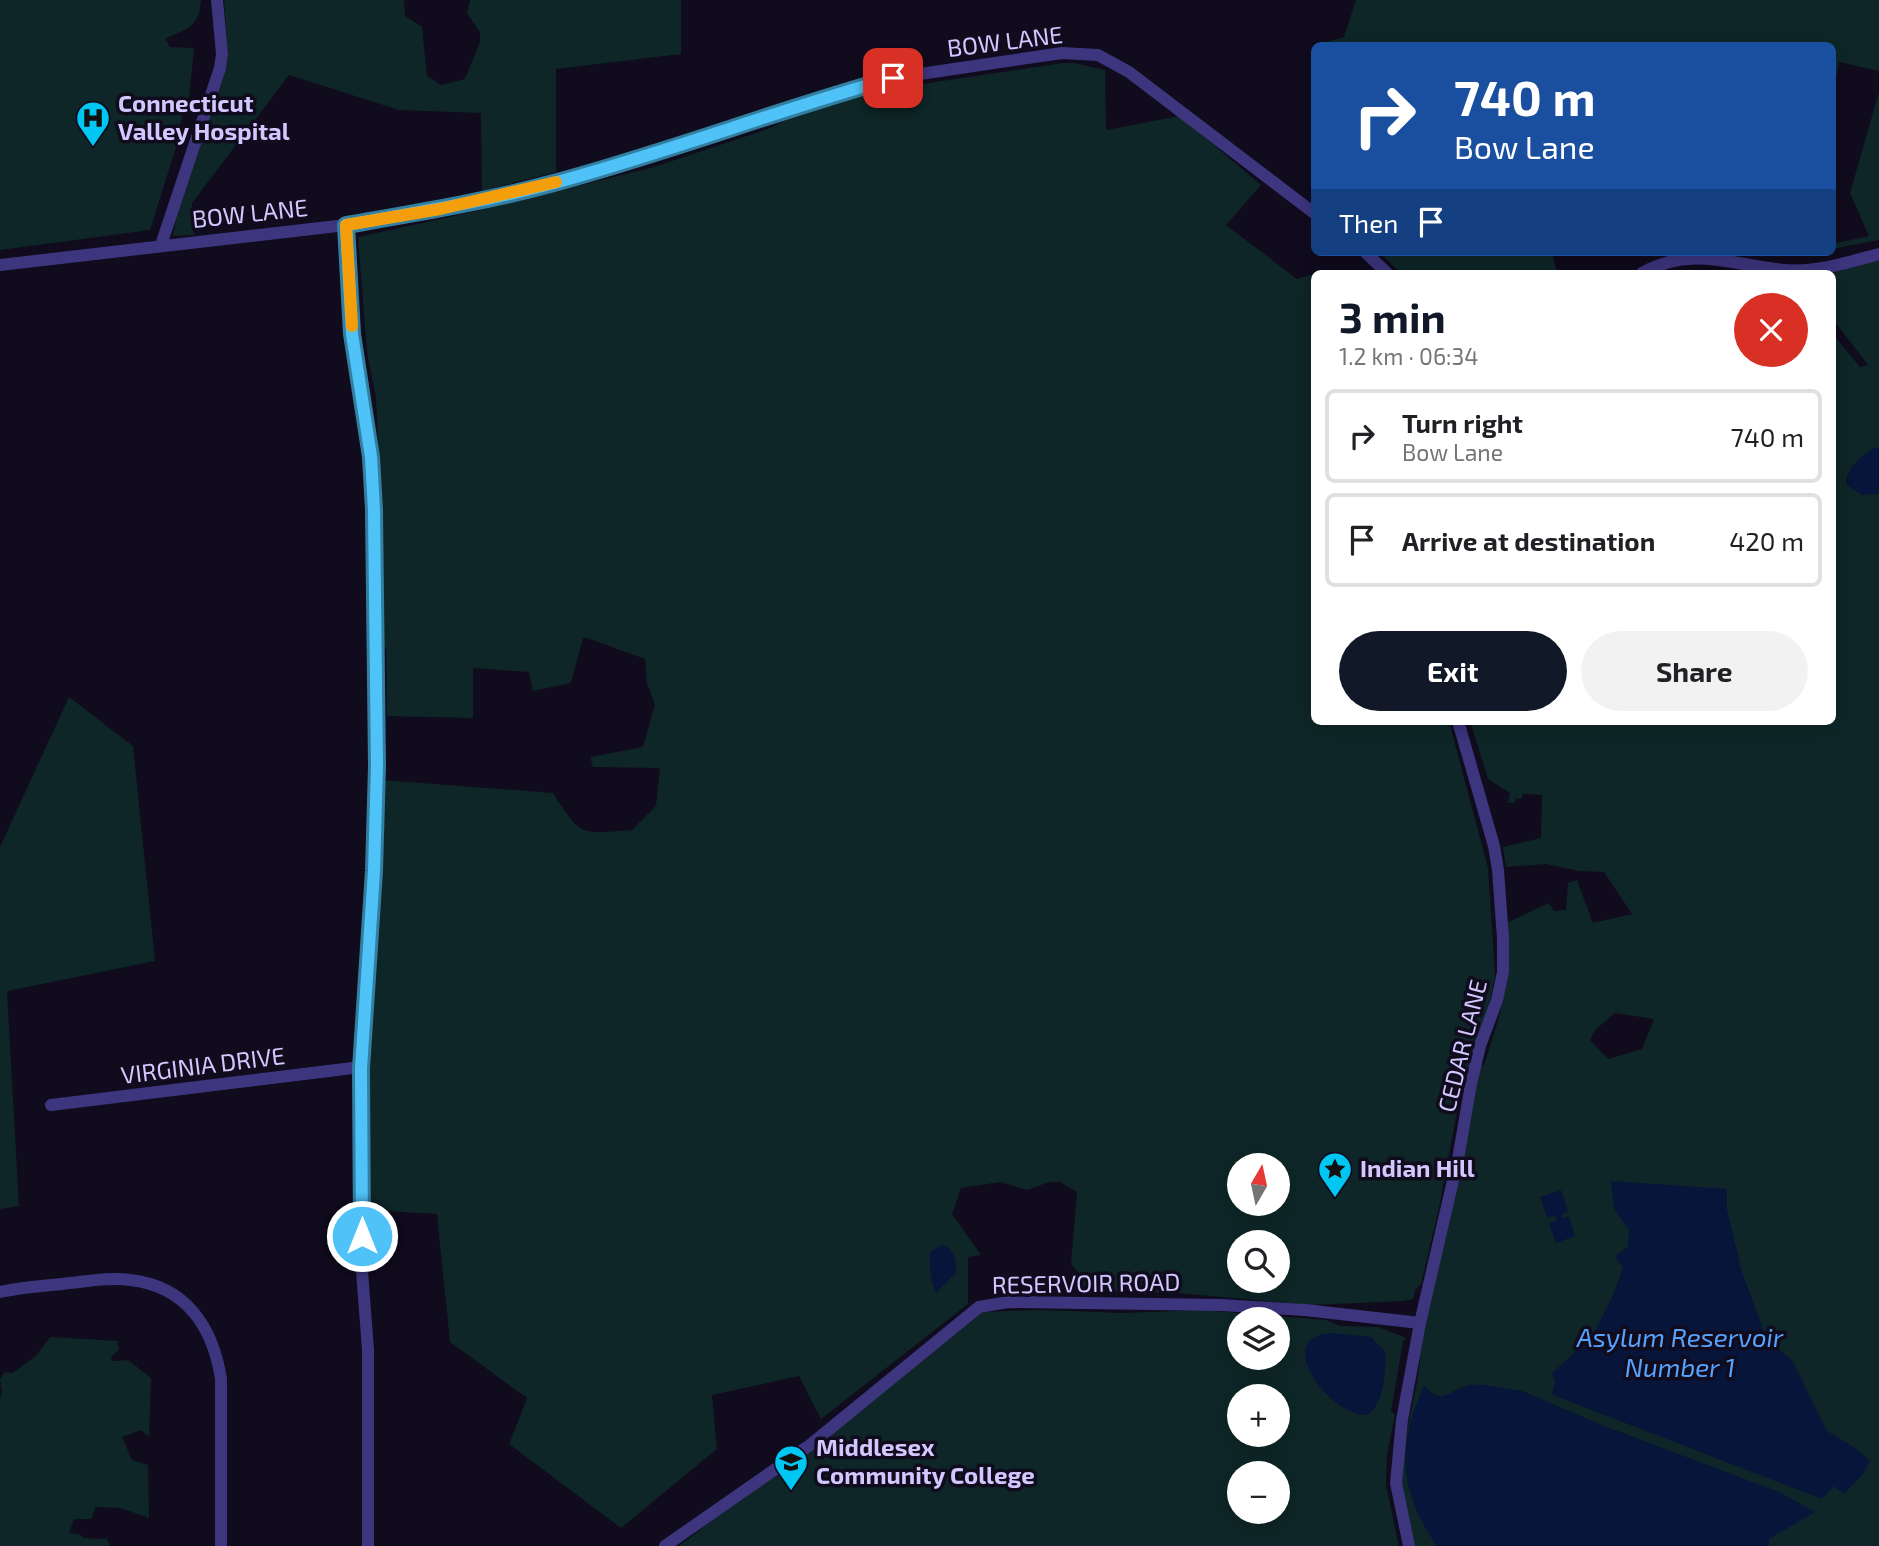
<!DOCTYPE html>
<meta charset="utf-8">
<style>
body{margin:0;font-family:"Exo 2",sans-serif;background:#f2f2f2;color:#202124;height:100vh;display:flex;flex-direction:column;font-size:26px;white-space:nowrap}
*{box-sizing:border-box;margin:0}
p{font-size:23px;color:#757577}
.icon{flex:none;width:38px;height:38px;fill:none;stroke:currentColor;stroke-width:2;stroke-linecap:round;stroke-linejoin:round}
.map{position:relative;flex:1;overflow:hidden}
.panel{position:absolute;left:1311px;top:270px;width:525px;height:455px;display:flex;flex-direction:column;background:#fff;border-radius:10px;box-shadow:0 4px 18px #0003}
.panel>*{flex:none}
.banner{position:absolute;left:1311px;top:42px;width:525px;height:214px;border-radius:10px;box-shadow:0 4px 18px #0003;background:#1a4fa0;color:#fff;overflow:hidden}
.needle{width:46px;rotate:9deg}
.buttons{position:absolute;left:1227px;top:1153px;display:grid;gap:14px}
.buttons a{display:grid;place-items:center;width:63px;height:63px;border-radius:50%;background:#fff;box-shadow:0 4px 18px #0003;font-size:35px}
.pin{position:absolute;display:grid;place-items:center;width:60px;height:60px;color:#fff;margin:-30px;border-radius:14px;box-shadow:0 4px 10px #0006}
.me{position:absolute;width:77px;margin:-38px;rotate:0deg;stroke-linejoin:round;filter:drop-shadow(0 0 5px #0008)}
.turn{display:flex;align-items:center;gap:24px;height:147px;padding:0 28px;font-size:32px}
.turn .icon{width:91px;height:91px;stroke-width:2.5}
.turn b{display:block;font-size:49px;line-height:60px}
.then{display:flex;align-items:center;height:66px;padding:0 28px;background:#0003;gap:14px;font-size:26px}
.round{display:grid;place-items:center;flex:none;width:74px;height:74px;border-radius:37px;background:#f2f2f2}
.overview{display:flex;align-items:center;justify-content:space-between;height:119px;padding:0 28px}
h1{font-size:42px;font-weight:700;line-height:52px;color:#111827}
.action{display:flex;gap:14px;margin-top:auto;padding:14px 28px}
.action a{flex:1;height:80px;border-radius:42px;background:#111827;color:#fff;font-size:28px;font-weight:700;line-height:80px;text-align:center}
.action a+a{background:#f2f2f2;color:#202124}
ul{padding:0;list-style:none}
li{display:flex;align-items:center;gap:21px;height:94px;margin:0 14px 10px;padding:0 14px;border:4px solid #e0e0e0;border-radius:10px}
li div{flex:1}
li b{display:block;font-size:26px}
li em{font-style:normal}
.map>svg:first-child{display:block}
.green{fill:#0e2627;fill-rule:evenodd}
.water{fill:#07153a}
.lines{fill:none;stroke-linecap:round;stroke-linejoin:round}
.minor{stroke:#3d357e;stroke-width:12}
.route-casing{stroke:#337fa1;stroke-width:18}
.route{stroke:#4fc3f7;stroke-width:12}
.slow{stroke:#f59e0b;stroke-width:12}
.labels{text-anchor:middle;stroke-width:7;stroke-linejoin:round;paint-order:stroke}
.street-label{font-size:24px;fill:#d2c7ff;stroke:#100b1d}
.poi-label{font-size:24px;font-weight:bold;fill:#d2c7ff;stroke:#100b1d;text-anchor:start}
.water-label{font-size:26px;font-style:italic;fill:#55a2ff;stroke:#100b1d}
</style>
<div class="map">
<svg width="1879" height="1546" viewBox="0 0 1879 1546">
<rect width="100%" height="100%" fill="#100b1d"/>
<g class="green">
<path d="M0,0H201C199,28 187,28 165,39L170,47L194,48L189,97L181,120L178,141L150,230L0,250Z"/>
<polygon points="224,0 404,0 405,16 422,27 427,76 441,85 465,79 480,42 480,32 467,13 470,0 681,0 681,54 556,69 556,172 482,191 481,113 399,110 289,75 192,203 194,235 173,236 177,214 228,57"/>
<polygon points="1356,0 1879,0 1879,71 1839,62 1832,101 1832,46 1315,45 1344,37"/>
<path d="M1063,63H1074L1105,70L1106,130L1180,116L1261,185L1226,225L1297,279L1314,274V514L1312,522L1314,538V721H1449L1488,868L1495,975L1487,1016L1459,1101L1439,1208L1421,1284L1415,1290L1413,1299L1404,1301L1311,1305L1178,1293L1076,1291L1078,1272L1071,1264L1077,1192L1060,1182H1049L1027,1190L1000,1182L961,1188L952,1214L981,1255L968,1257V1304L821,1419L799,1376L712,1395L717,1449L621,1528L509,1444L527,1398L450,1342L437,1214L369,1210V1073L382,780L553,793C581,837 580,834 632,830L656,806L660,768L593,767L590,757L643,747L655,704L647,684L645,659L587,638H583L571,683L533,691L529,672L473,668V718L387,716L386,648H380L382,537L376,398L367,352L358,237L477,211L654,167L768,129L800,113L868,92ZM1239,1166H1278V1204H1239ZM1239,1242H1278V1281H1239Z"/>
<polygon points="1879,92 1879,240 1832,249 1832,244 1869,236 1850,193"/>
<polygon points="1379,252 1552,252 1557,273 1401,273"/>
<path d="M1879,258V448C1865,450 1848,468 1846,482L1862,495L1879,493V1546H1414L1399,1487L1402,1455L1417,1382L1424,1326L1480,1067L1484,1065L1498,1021L1509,971L1508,922L1549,903L1554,911L1566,910L1568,883L1577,880L1593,923L1632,914L1604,872L1579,871L1546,864L1506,867L1503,847L1541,838L1542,795L1523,794L1521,799L1516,798L1514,803H1508L1510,793L1488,779L1470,721H1832V333L1860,367L1868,365L1832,318V273H1808ZM1615,1013L1654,1019L1642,1049L1608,1059L1590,1040L1595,1030Z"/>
<polygon points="69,697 133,746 155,961 7,991 19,1206 0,1209 0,847"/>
<path d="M1042,1310L1123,1313L1202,1310L1326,1320L1341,1326L1378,1327L1406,1338L1403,1342L1391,1411L1395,1414L1387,1455L1386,1485L1399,1546H679L982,1312ZM1239,1320H1278V1358H1239ZM1239,1396H1278V1435H1239ZM1239,1474H1278V1512H1239Z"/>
<polygon points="50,1337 118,1341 119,1350 111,1357 112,1361 128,1360 151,1378 149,1437 141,1430 122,1437 132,1460 148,1465 149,1518 121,1508 96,1507 91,1519 74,1519 69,1533 79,1534 84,1538 107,1539 110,1546 0,1546 0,1398 2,1392 0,1379 5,1372 13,1373 36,1356"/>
</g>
<g class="water">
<path d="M1874,448H1879V493L1862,495L1847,485C1847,467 1860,457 1874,448Z"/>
<polygon points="1611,1181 1727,1189 1727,1209 1741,1269 1767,1340 1792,1360 1827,1431 1855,1448 1870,1461 1863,1474 1844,1494 1834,1486 1822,1499 1553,1395 1552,1392 1555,1383 1552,1373 1592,1337 1613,1295 1623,1268 1615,1256 1628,1247 1629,1230 1614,1209"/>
<polygon points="1561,1190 1568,1212 1562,1214 1562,1218 1569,1217 1575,1236 1556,1243 1549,1223 1557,1221 1556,1216 1547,1217 1540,1197"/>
<path d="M943,1245C955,1250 956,1261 956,1273L936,1293C931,1283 928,1261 931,1251Z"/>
<path d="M1331,1333L1371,1337L1385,1351C1386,1370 1385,1403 1367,1415C1329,1416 1271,1337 1331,1333Z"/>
<path d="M1485,1385L1522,1391L1599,1424L1779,1492L1815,1512L1769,1539V1546H1437C1399,1492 1396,1445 1424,1386C1445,1406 1446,1391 1467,1386C1472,1384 1480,1385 1485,1385Z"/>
</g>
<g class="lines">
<g class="minor">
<polyline points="346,225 353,334 371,457 374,510 377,766 374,871 361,1067 362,1271 368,1350 368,1546"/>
<polyline points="161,245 220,68 222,54 217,0"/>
<polyline points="1365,252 1387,273"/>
<polyline points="0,265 346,225 440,209 550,184 661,152 829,96 893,78 1062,53 1098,55 1129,72 1314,213"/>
<path d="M1642,273C1692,245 1732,265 1784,270C1815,273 1849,262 1879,254"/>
<polyline points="51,1105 361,1067"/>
<path d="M0,1292C23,1287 47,1286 70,1283C90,1281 110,1277 130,1280C186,1286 213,1327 221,1379V1546"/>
<polyline points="665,1546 810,1445 979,1307 1008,1302 1221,1305 1305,1310 1420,1323"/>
<polyline points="1409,1546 1396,1483 1402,1420 1420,1323 1458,1159 1471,1084 1480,1046 1497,1000 1503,972 1503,938 1498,870 1494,846 1458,721"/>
</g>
</g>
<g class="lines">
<g class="route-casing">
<path id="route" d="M362,1236L361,1068L374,871L377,766L374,510L371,457L352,334L346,225C415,213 483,202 550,184C666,153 778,110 893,78"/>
</g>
<use href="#route" class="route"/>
<polyline class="slow" points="352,326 346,225 440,209 556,182"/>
</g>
<defs>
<g id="hospital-pin" transform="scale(1.75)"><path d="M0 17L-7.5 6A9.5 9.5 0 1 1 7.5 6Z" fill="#00c6f2" stroke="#100b1d"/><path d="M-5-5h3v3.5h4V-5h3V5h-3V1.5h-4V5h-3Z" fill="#111"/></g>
<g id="sight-pin" transform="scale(1.75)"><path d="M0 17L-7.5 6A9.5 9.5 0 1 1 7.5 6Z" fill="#00c6f2" stroke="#100b1d"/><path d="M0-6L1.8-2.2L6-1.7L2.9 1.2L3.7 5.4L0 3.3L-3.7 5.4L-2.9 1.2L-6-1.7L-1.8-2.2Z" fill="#111"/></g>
<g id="university-pin" transform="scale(1.75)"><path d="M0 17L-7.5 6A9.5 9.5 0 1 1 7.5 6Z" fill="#00c6f2" stroke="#100b1d"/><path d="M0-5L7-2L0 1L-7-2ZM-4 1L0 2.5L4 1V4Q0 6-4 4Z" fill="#111"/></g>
</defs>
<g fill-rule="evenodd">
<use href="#hospital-pin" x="93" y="118"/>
<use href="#sight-pin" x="1335" y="1169"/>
<use href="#university-pin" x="791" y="1462"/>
</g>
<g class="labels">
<g class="street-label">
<text transform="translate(1005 42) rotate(-7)" y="8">BOW LANE</text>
<text transform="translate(250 214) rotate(-6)" y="8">BOW LANE</text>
<text transform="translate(1463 1046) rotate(-76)" y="8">CEDAR LANE</text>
<text transform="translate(203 1066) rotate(-7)" y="8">VIRGINIA DRIVE</text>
<text transform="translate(1086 1284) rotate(-1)" y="8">RESERVOIR ROAD</text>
</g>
<g class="poi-label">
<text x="118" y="112">Connecticut<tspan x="118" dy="28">Valley Hospital</tspan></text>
<text x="1360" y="1177">Indian Hill</text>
<text x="816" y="1456">Middlesex<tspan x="816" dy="28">Community College</tspan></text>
</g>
<g class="water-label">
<text x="1680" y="1347">Asylum Reservoir<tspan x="1680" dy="30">Number 1</tspan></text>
</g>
</g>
</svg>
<div class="buttons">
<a><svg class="needle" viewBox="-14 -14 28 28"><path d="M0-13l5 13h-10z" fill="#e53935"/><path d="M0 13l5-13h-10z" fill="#757577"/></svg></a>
<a><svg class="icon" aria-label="search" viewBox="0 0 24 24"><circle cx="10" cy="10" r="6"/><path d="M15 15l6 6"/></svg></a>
<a><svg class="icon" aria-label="layers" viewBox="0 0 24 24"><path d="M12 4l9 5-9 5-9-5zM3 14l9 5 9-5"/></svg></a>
<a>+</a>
<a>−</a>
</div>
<div class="pin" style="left:893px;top:78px;background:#d93025"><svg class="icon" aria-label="arrive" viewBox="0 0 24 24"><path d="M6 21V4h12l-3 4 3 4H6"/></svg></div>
<svg class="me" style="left:362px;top:1236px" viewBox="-20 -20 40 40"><circle r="17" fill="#4fc3f7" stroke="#fff" stroke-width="3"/><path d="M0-11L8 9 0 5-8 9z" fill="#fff"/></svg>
<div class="banner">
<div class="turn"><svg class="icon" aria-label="right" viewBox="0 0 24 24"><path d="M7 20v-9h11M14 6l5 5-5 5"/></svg><div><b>740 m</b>Bow Lane</div></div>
<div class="then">Then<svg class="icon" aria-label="arrive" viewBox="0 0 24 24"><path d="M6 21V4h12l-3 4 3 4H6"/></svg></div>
</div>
<section class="panel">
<div class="overview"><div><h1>3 min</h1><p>1.2 km · 06:34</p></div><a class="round" style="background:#d93025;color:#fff"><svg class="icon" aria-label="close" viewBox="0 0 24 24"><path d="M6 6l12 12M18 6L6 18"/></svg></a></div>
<ul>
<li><svg class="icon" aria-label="right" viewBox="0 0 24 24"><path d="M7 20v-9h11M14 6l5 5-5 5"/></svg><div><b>Turn right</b><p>Bow Lane</p></div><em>740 m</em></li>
<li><svg class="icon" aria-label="arrive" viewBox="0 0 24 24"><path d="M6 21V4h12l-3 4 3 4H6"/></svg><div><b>Arrive at destination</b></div><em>420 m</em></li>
</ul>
<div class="action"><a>Exit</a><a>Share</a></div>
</section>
</div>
